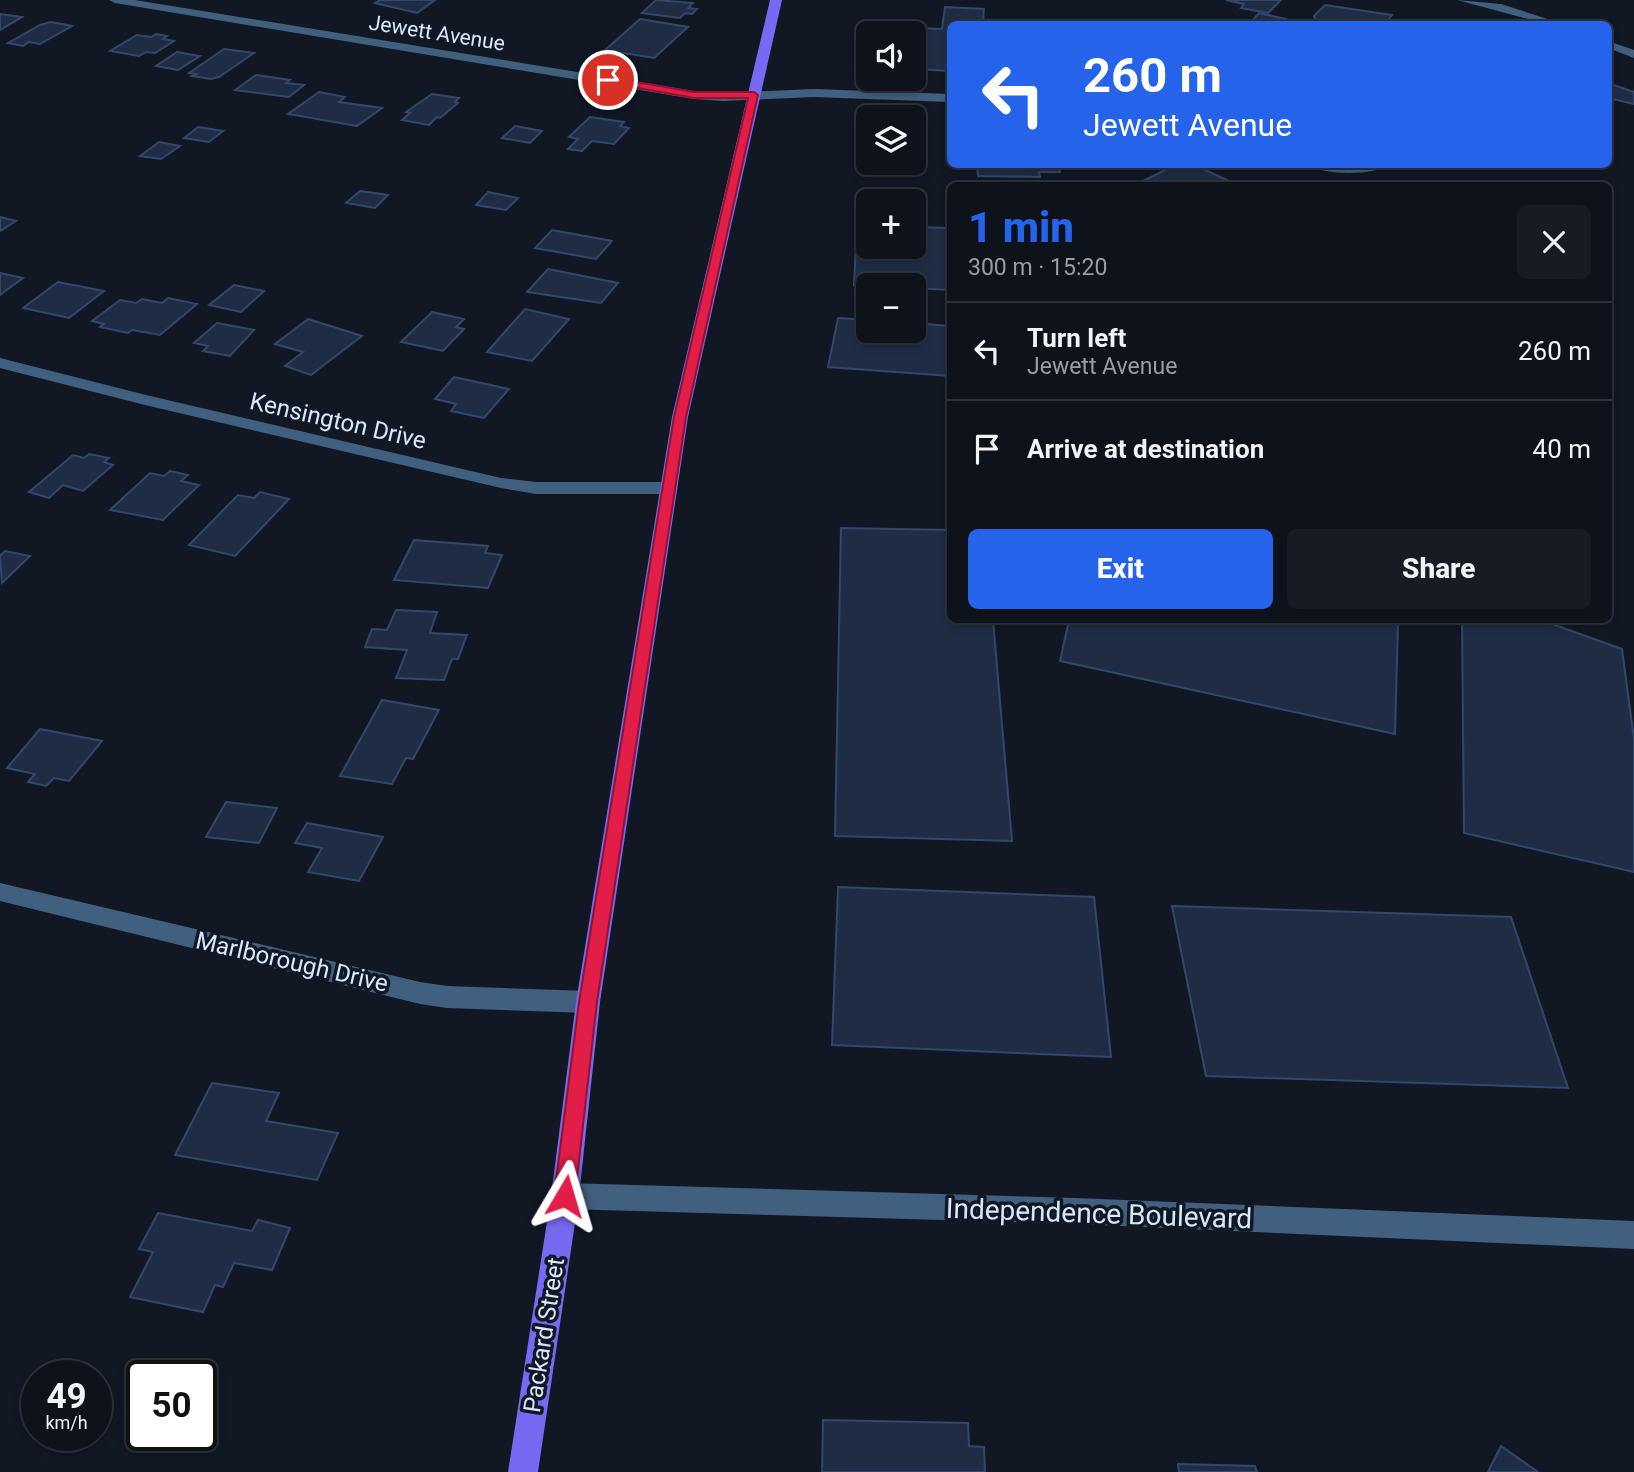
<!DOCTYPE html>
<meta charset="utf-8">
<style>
body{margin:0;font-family:Roboto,sans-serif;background:#161b24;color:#f1f3f6;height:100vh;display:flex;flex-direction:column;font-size:26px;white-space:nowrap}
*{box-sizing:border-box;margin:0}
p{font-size:23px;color:#9a9ea3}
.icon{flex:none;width:38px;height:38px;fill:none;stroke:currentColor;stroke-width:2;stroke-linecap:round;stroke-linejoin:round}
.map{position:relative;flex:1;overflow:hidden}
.side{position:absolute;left:947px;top:182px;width:665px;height:441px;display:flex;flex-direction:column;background:#0d121b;border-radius:10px;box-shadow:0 4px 10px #0003,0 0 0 2px #2d323a}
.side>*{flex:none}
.banner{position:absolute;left:947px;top:21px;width:665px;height:147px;border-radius:10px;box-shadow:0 4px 10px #0003,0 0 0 2px #2d323a;background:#2563eb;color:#fff;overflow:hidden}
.buttons{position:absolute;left:856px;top:21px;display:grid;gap:14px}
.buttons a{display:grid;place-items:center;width:70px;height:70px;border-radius:10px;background:#0d121b;box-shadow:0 4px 10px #0003,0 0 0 2px #2d323a;font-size:35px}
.speed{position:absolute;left:21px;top:1360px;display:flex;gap:14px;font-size:35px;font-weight:700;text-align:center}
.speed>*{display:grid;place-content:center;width:91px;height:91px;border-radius:50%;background:#0d121b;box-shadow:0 4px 10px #0003,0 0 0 2px #2d323a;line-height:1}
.speed small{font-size:18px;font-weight:400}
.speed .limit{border:4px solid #111;border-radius:10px;background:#fff;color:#111}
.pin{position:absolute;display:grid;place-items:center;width:60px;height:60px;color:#fff;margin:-30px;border:4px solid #fff;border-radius:50%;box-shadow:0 2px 7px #0007}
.me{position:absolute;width:77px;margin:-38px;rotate:7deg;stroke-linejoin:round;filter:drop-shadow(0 0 5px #0008)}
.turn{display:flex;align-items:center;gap:24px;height:147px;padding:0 21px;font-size:32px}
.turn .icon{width:91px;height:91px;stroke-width:2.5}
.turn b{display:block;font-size:49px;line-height:60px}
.round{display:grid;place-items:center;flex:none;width:74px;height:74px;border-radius:10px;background:#161b24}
.head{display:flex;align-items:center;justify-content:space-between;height:119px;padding:0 21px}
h1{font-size:42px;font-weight:800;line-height:52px;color:#2563eb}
.button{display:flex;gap:14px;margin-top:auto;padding:14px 21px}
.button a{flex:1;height:80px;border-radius:10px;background:#2563eb;color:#fff;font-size:28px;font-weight:800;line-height:80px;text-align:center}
.button a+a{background:#161b24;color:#f1f3f6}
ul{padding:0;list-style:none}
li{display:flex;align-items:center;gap:21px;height:98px;padding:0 21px;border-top:2px solid #2d323a}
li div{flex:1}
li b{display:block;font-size:26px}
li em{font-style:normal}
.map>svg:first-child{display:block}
.building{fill:#1f2c44;stroke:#33476d;stroke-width:2}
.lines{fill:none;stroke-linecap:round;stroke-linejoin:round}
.minor{fill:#41607f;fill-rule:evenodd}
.major{fill:#756af1;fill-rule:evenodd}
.route{fill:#e11d48;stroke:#92132f;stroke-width:2}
.labels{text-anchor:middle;stroke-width:7;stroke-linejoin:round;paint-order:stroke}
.far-street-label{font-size:21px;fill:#d8e7fb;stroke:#111824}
.street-label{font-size:24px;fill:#d8e7fb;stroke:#111824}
.near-street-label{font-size:28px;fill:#d8e7fb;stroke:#111824}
</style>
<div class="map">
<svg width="1634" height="1472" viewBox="0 0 1634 1472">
<rect width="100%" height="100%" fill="#111824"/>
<g class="building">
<polygon points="380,0 435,0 417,13 375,3"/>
<polygon points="656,0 693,3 688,8 697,9 692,14 685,13 680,18 642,13"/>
<polygon points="1226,0 1281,0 1268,13 1241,8 1244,4"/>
<polygon points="1325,5 1392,15 1387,22 1398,24 1316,23 1314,16"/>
<polygon points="945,7 984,9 983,24 950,24 950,71 914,69 914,33 868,33 868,67 855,67 863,26 942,29"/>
<polygon points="1259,13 1286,19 1282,24 1249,24"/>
<polygon points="0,14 22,17 0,30"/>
<polygon points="640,19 688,27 654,58 605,50"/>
<polygon points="51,22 72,26 40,44 29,42 23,46 8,43 40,25"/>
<polygon points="156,34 167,36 163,39 174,41 155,53 146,52 139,56 110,51 137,35 151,37"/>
<polygon points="224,49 254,53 219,77 211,79 192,76 196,74 189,73"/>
<polygon points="177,52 200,56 178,70 156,66"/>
<polygon points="256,75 290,80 286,83 304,85 289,97 235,90"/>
<polygon points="1608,83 1634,92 1634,104 1608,98"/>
<polygon points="319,92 345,97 339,102 382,108 357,126 288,114"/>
<polygon points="432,94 459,98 455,102 458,103 440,118 437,117 429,125 402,120 410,113 406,112"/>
<polygon points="590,117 624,122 620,126 629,128 614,144 592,141 582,151 568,149 578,139 569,137"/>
<polygon points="515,126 542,131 530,143 502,138"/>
<polygon points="198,127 223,131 209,142 184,138"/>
<polygon points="159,142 180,146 161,159 140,156"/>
<polygon points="977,164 1059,164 1060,172 1039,172 1040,177 978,176"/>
<polygon points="1173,166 1201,168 1240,186 1133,186"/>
<polygon points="360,191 388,195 375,208 346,203"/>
<polygon points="488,192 518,198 506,210 476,205"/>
<polygon points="0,217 16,221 0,231"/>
<polygon points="857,225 868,225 868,247 914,247 914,227 950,228 950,290 914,288 914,285 854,285"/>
<polygon points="552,230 612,241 596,259 535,248"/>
<polygon points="548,269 618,283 601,303 527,292"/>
<polygon points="0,273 23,278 0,295"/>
<polygon points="58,282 104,291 69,318 23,308"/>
<polygon points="234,285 264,291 241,312 209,305"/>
<polygon points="168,298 197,304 160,335 132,330 128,333 100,327 104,324 92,321 120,300 136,303 142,299 162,303"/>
<polygon points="525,309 569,319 532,361 487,352"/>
<polygon points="432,312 464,319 456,327 464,329 443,351 401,342"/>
<polygon points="838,318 868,320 868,331 914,331 914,323 950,326 950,376 828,367"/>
<polygon points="308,319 362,336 311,375 285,366 303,352 275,344"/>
<polygon points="217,323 254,330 230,356 203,351 208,346 194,343"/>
<polygon points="454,377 509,389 484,418 451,411 456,404 435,399"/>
<polygon points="89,454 109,458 104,462 113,465 83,491 63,485 49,498 29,492 73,455 84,458"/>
<polygon points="170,471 188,475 181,481 199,485 163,520 110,510 150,473 164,476"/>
<polygon points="260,492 289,499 235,556 189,545 238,495 254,498"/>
<polygon points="841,528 950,530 950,620 993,620 1012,841 835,836"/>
<polygon points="414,540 488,546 485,553 502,555 488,588 394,580"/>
<polygon points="5,551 30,556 2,583 0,556"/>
<polygon points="396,610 437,612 430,633 467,635 458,659 452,659 444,680 396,678 407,650 365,647 372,629 387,630"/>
<polygon points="1069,620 1382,620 1398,623 1395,734 1060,661"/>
<polygon points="1462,620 1541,620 1622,649 1634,739 1634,872 1464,833"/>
<polygon points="382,700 439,710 413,759 406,758 392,784 340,776"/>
<polygon points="40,729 102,741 69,781 54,778 46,786 28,782 35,774 7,768"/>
<polygon points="226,802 277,808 259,843 206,837"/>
<polygon points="307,823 383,837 359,881 308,872 322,848 295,843"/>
<polygon points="838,887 1094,897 1111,1057 832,1045"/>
<polygon points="1172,906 1511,917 1568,1088 1206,1076"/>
<polygon points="212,1083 279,1093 266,1121 338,1133 317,1180 175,1155"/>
<polygon points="158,1213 252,1231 258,1220 290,1228 272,1270 234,1263 223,1287 215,1285 203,1312 130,1297 153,1252 139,1249"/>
<polygon points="823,1420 968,1423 969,1446 984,1447 985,1472 822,1472"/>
<polygon points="1501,1446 1538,1472 1488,1472"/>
<polygon points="1178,1464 1255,1466 1257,1472 1179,1472"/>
</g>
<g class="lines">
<g class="minor">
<polygon points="109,0 135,0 694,91 723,93 814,89 950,94 950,102 814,97 723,101 694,99 115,3"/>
<polygon points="1457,0 1501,4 1563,24 1547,24"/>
<polygon points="1608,41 1634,50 1634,58 1608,48"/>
<path d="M1307,164H1391C1374,176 1324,176 1307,164Z"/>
<polygon points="0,358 146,395 501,478 536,482 669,482 678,488 669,494 536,494 501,488 145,405 0,368"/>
<polygon points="0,883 420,982 447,986 588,991 597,994 600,1002 597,1010 588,1013 447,1008 420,1004 0,901"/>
<polygon points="565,1183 1075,1198 1634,1221 1634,1249 1075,1224 565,1209 555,1205 551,1196 555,1187"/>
</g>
<polygon class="major" points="770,0 782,0 688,417 600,1002 579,1196 538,1472 508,1472 551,1196 576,1002 672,417"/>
</g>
<polygon class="route" points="608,77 694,92 754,92 758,95 686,417 597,1002 575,1196 572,1204 565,1206 557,1204 554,1196 579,1002 674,417 748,98 694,98 604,82 603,80"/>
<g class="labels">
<g class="far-street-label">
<text transform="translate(437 33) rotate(9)" y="7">Jewett Avenue</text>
</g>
<g class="street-label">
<text transform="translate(338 421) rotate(13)" y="8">Kensington Drive</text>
<text transform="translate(292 962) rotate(13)" y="8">Marlborough Drive</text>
<text transform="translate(544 1335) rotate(-81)" y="8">Packard Street</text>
</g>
<g class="near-street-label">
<text transform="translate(1099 1213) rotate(2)" y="10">Independence Boulevard</text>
</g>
</g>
</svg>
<div class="buttons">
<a><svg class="icon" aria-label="sound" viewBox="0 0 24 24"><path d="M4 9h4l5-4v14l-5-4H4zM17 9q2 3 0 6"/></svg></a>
<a><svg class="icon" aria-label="layers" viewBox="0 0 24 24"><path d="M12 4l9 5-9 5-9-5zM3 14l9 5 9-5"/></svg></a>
<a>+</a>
<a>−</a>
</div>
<div class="speed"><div>49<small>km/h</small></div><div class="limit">50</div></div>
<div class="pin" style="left:608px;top:80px;background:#d93025"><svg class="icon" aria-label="arrive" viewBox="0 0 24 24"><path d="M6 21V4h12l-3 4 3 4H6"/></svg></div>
<svg class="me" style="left:565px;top:1196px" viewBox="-20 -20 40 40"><path d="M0-17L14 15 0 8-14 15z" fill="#e11d48" stroke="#fff" stroke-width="4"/></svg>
<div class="banner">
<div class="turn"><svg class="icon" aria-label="left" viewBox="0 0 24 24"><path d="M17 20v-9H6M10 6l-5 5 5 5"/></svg><div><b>260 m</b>Jewett Avenue</div></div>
</div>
<section class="side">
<div class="head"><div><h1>1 min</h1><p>300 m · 15:20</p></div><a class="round"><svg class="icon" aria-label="close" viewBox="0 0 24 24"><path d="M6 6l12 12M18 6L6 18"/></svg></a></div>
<ul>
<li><svg class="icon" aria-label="left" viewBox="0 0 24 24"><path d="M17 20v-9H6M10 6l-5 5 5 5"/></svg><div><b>Turn left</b><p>Jewett Avenue</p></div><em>260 m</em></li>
<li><svg class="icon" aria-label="arrive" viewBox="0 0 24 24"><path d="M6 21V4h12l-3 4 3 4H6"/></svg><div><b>Arrive at destination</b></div><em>40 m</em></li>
</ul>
<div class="button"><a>Exit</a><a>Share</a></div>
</section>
</div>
